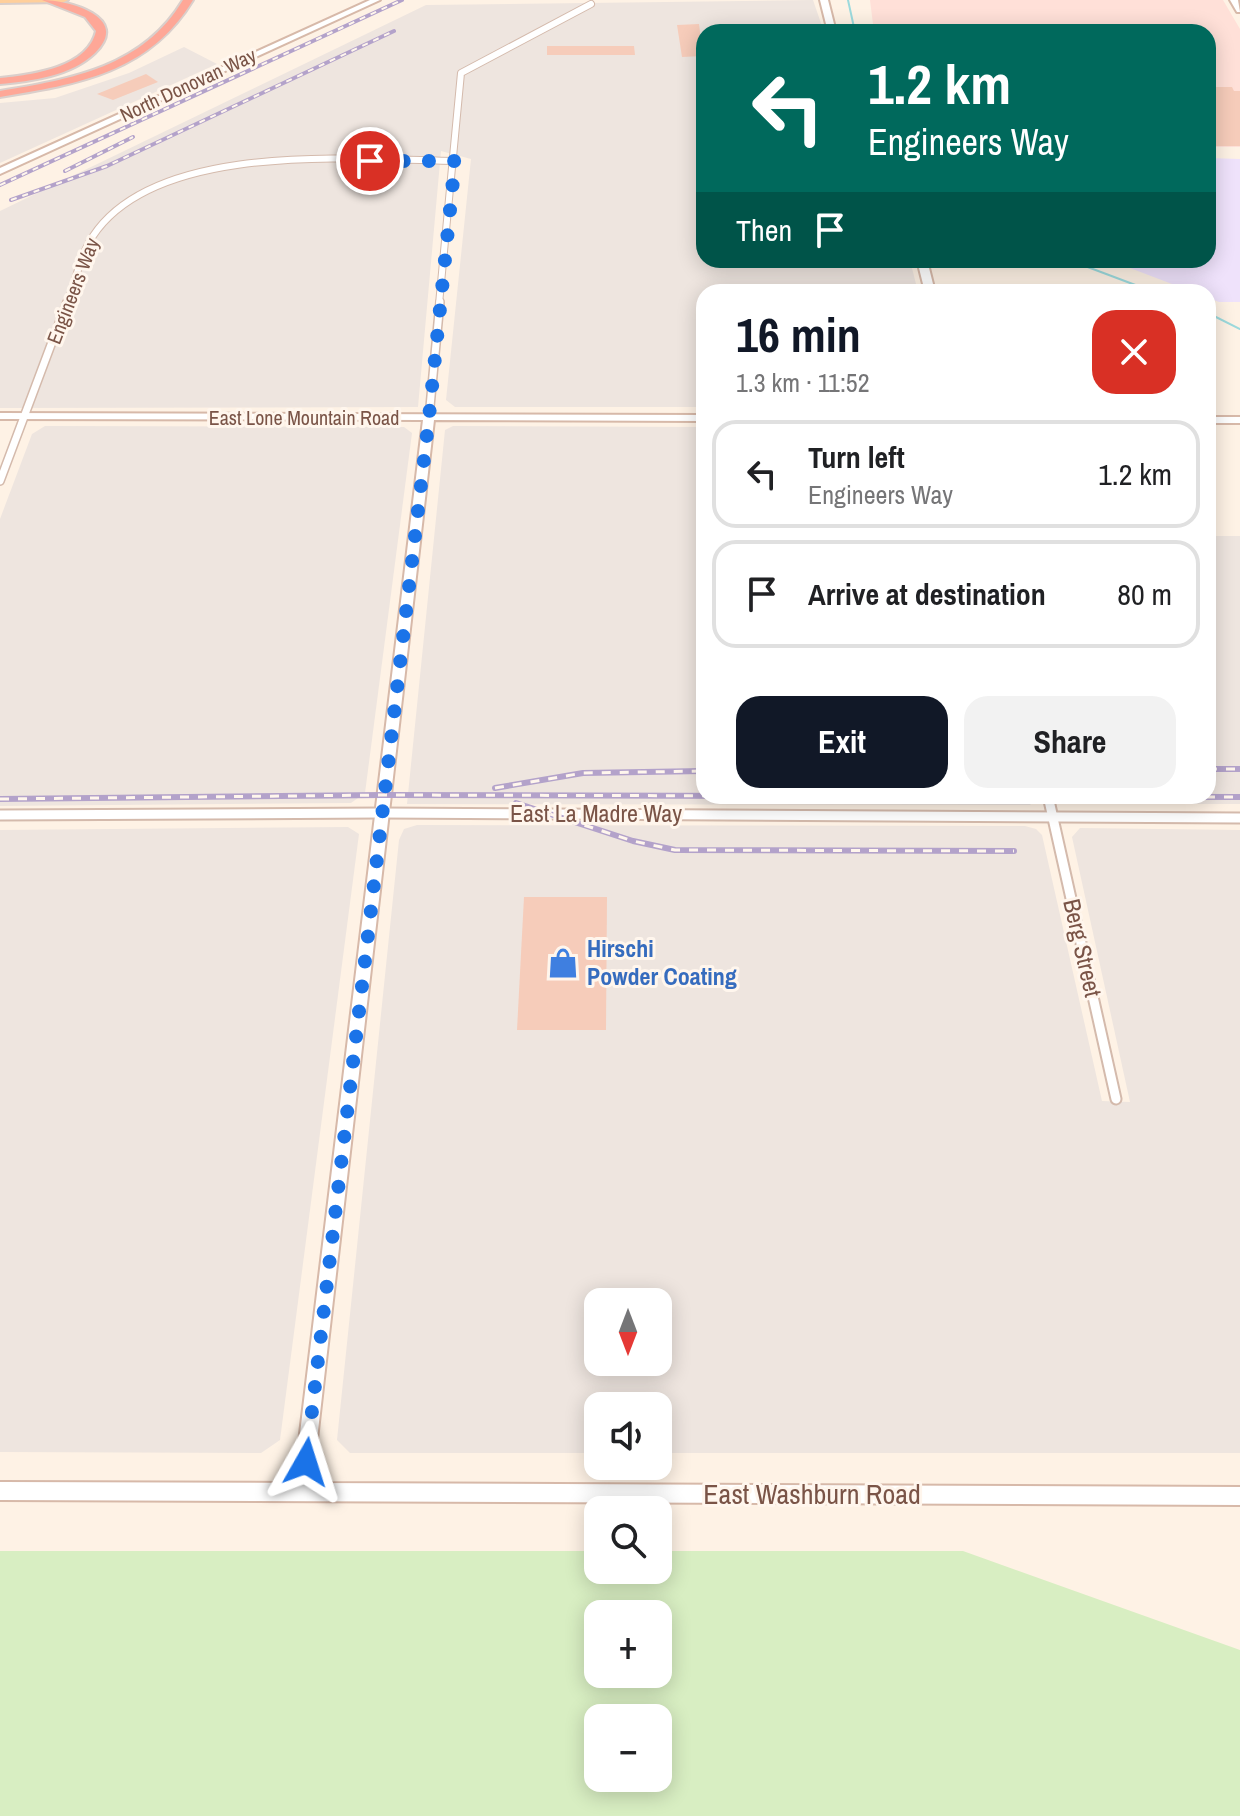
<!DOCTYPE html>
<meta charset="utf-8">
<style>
body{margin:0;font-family:"Archivo Narrow",sans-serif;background:#f2f2f2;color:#202124;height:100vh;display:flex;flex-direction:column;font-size:30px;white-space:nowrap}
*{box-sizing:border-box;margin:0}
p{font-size:26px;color:#757577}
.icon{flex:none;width:44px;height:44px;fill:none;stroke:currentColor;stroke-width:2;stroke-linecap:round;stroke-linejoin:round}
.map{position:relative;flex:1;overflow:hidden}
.details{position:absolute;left:696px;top:284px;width:520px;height:520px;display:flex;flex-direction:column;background:#fff;border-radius:24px;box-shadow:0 4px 20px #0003}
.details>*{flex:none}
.banner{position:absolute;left:696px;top:24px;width:520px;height:244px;border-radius:24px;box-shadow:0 4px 20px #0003;background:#00695c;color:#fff;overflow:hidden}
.needle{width:52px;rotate:180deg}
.tools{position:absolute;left:584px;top:1288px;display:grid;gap:16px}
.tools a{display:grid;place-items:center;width:88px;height:88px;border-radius:16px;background:#fff;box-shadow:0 4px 20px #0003;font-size:40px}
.pin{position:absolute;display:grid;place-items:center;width:68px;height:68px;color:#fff;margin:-34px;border:4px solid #fff;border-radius:50%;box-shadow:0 2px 8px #0007}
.me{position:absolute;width:88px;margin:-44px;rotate:6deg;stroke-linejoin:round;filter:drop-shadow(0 0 6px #0008)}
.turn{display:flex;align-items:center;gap:28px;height:168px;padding:0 40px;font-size:36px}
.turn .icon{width:104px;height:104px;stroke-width:2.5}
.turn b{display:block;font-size:56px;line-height:68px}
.then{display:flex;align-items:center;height:76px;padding:0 40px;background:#0003;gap:16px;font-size:30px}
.round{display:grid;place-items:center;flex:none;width:84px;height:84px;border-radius:24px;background:#f2f2f2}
.headline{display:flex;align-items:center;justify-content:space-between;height:136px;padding:0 40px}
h1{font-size:48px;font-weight:700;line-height:60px;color:#111827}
.primary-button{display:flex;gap:16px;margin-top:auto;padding:16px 40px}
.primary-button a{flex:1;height:92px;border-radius:24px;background:#111827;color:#fff;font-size:32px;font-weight:700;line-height:92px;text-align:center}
.primary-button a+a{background:#f2f2f2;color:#202124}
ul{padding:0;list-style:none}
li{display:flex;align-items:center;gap:24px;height:108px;margin:0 16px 12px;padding:0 24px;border:4px solid #e0e0e0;border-radius:24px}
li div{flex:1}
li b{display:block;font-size:30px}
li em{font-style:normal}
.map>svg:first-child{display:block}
.commercial{fill:#ffe0d8}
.industrial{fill:#eee5df;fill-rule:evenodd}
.education{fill:#efe2fb}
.green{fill:#d8eec2;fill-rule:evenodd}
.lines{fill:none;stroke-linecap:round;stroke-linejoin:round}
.stream{stroke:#9cdadd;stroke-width:2}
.building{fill:#f6ccba}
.street-far2-casing{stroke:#d4baac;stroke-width:8}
.street-far1-casing{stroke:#d4baac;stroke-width:10}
.street-casing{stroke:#d4baac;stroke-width:13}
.secondary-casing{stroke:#d7b9a9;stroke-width:4}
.primary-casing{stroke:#dacfcb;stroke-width:4}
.highway-casing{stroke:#dacfcb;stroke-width:4}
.street-far2{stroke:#fff;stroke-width:6}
.street-far1{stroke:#fff;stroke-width:7}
.street{stroke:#fff;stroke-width:9}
.secondary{fill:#fff;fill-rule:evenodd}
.primary{fill:#ffcf9b;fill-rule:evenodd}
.highway{fill:#fea797;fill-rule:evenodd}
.rail-far1-casing{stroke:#b3a2ca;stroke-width:4}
.rail-casing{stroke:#b3a2ca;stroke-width:6}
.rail-far1{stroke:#fff6ed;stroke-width:2;stroke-dasharray:6;stroke-linecap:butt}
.rail{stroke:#fff6ed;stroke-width:3;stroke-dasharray:9;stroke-linecap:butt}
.route{stroke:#1a73e8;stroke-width:14;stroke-dasharray:0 25.2}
.labels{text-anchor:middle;stroke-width:6;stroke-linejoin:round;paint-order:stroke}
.far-street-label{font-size:20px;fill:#7a5447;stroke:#fff6ed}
.street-label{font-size:24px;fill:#7a5447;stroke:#fff6ed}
.shop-label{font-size:24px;font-weight:bold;fill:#366cbe;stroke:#fff6ed;text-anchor:start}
.near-street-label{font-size:28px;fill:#7a5447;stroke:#fff6ed}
</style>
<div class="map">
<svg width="1240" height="1816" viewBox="0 0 1240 1816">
<rect width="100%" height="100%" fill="#fef2e5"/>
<polygon class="commercial" points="870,0 1223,0 1240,29 1240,147 1208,147 1208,32 874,32"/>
<g class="industrial">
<polygon points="813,0 824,32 704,32 704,260 910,260 918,292 704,292 704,407 455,407 446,400 471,159 441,151 418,407 0,408 0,211 426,5"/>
<polygon points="184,47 217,64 0,163 0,103 55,98 129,73"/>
<polygon points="45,426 404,427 412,433 365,793 351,803 0,806 0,519 32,434"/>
<polygon points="453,426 704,427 704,796 1033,796 1034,801 1030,805 407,804 445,430"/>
<polygon points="1208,536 1240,536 1240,804 1074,804 1064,796 1208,796"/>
<path d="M417,825L1025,826L1036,829L1042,835L1102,1101L1130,1102L1072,837L1080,828L1240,830V1453H658V1406H598V1453H350L337,1440L399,840L404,829ZM598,1302H658V1362H598Z"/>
<polygon points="348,827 359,834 280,1440 261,1453 0,1452 0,830"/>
</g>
<polygon class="education" points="1208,158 1240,159 1240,302 1219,302 1208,298 1208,292 1193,292 1109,260 1208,260"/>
<path class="green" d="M0,1551H598V1570H658V1551H963L1240,1650V1816H0ZM598,1614H658V1674H598ZM598,1718H658V1778H598Z"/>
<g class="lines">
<g class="stream">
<polyline points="848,0 855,32"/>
<polyline points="1069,260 1154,292"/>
<polyline points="1208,313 1240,329"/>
</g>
</g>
<g class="building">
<polygon points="699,24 703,56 682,57 677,25"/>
<polygon points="547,46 634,46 635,55 547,55"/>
<polygon points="146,74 158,82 113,100 97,94"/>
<polygon points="1208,87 1232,87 1234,91 1240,91 1240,146 1208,146"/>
<polygon points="524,897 607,897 606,1030 517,1030"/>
</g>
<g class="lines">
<g class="street-far2-casing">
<g id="street-far2">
<path d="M67,304C75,283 80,255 93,236C156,141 355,159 455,161"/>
<polyline points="439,304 461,73 591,4"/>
</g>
</g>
<g class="street-far1-casing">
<g id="street-far1">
<polyline points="429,417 440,302"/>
<polyline points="0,481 67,302"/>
</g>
</g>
<g class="street-casing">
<g id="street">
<polyline points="1048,796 1116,1099"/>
<polyline points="0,815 381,813 1240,818"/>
</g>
</g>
<g class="secondary-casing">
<g id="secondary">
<polygon points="370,0 380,0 0,174 0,168"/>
<polygon points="820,0 828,0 836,32 828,32"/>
<polygon points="1230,0 1238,0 1240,12 1237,12"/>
<polygon points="917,260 927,260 935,292 925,292"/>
<polygon points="0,413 704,415 704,421 434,420 312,1483 1240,1487 1240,1505 0,1500 0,1482 294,1483 423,420 0,419"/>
<rect x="1208" y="417" width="32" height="6"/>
</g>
</g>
<g class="primary-casing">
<polygon id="primary" points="0,0 68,0 64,2 0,3"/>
</g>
<g class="highway-casing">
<g id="highway">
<path d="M42,0C68,0 132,17 95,53C71,76 32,81 0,84V78C31,75 88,68 96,31L85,17Z"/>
<path d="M183,0H193C149,73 78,84 0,97V91C72,79 143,67 183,0Z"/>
</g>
</g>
<use href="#street-far2" class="street-far2"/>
<use href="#street-far1" class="street-far1"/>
<use href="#street" class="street"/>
<use href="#secondary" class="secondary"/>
<use href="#primary" class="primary"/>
<use href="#highway" class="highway"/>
<g class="rail-far1-casing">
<g id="rail-far1">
<polyline points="65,171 133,137"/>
<polyline points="0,185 402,0"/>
<polyline points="11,200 107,166 394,31"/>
</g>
</g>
<g class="rail-casing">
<g id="rail">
<polyline points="1208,769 1240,769"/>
<polyline points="495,788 583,773 704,771"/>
<polyline points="0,799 383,795 1240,797"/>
<polyline points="516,803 633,841 675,850 1014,851"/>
</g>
</g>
<use href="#rail-far1" class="rail-far1"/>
<use href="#rail" class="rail"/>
</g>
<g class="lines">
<polyline class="route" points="306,1462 429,417 455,161 370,161"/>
</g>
<defs>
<g id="shop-bare" transform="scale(2.4)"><path d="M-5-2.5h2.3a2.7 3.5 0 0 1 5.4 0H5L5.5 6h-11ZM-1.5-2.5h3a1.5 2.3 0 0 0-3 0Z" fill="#3f7fe0" stroke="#fff6ed" stroke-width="2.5" paint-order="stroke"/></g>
</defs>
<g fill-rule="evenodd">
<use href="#shop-bare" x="563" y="963"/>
</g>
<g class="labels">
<g class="far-street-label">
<text transform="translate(188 85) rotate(-25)" y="7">North Donovan Way</text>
<text transform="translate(73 291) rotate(-69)" y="7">Engineers Way</text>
<text x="304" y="425">East Lone Mountain Road</text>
</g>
<g class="street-label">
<text x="596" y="822">East La Madre Way</text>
<text transform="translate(1082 948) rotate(77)" y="8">Berg Street</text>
</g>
<g class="shop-label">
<text x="587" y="957">Hirschi<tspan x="587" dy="28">Powder Coating</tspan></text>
</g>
<g class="near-street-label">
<text x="812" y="1504">East Washburn Road</text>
</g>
</g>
</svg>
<div class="tools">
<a><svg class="needle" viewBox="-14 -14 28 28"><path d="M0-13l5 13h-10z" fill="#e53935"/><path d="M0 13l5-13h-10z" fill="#757577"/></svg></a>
<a><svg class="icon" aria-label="sound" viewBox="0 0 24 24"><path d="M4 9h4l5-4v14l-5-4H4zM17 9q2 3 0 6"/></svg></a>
<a><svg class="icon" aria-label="search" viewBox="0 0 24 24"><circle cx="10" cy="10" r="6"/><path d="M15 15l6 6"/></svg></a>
<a>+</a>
<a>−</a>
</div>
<div class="pin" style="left:370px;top:161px;background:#d93025"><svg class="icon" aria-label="arrive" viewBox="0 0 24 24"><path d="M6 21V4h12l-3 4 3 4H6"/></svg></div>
<svg class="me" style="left:306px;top:1462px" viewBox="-20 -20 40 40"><path d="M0-17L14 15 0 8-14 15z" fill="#1a73e8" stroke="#fff" stroke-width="4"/></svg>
<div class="banner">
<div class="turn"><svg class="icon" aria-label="left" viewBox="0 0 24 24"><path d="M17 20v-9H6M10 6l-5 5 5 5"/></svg><div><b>1.2 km</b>Engineers Way</div></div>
<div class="then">Then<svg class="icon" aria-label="arrive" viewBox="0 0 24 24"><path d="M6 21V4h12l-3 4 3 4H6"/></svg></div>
</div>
<section class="details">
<div class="headline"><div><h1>16 min</h1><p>1.3 km · 11:52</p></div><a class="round" style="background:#d93025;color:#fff"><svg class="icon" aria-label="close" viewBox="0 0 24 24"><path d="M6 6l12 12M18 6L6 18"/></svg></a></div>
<ul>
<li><svg class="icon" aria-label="left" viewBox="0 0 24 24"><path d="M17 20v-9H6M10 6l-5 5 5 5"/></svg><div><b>Turn left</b><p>Engineers Way</p></div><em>1.2 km</em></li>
<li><svg class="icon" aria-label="arrive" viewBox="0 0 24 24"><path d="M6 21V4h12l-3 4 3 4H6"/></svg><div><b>Arrive at destination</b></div><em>80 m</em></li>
</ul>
<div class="primary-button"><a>Exit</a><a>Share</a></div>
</section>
</div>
